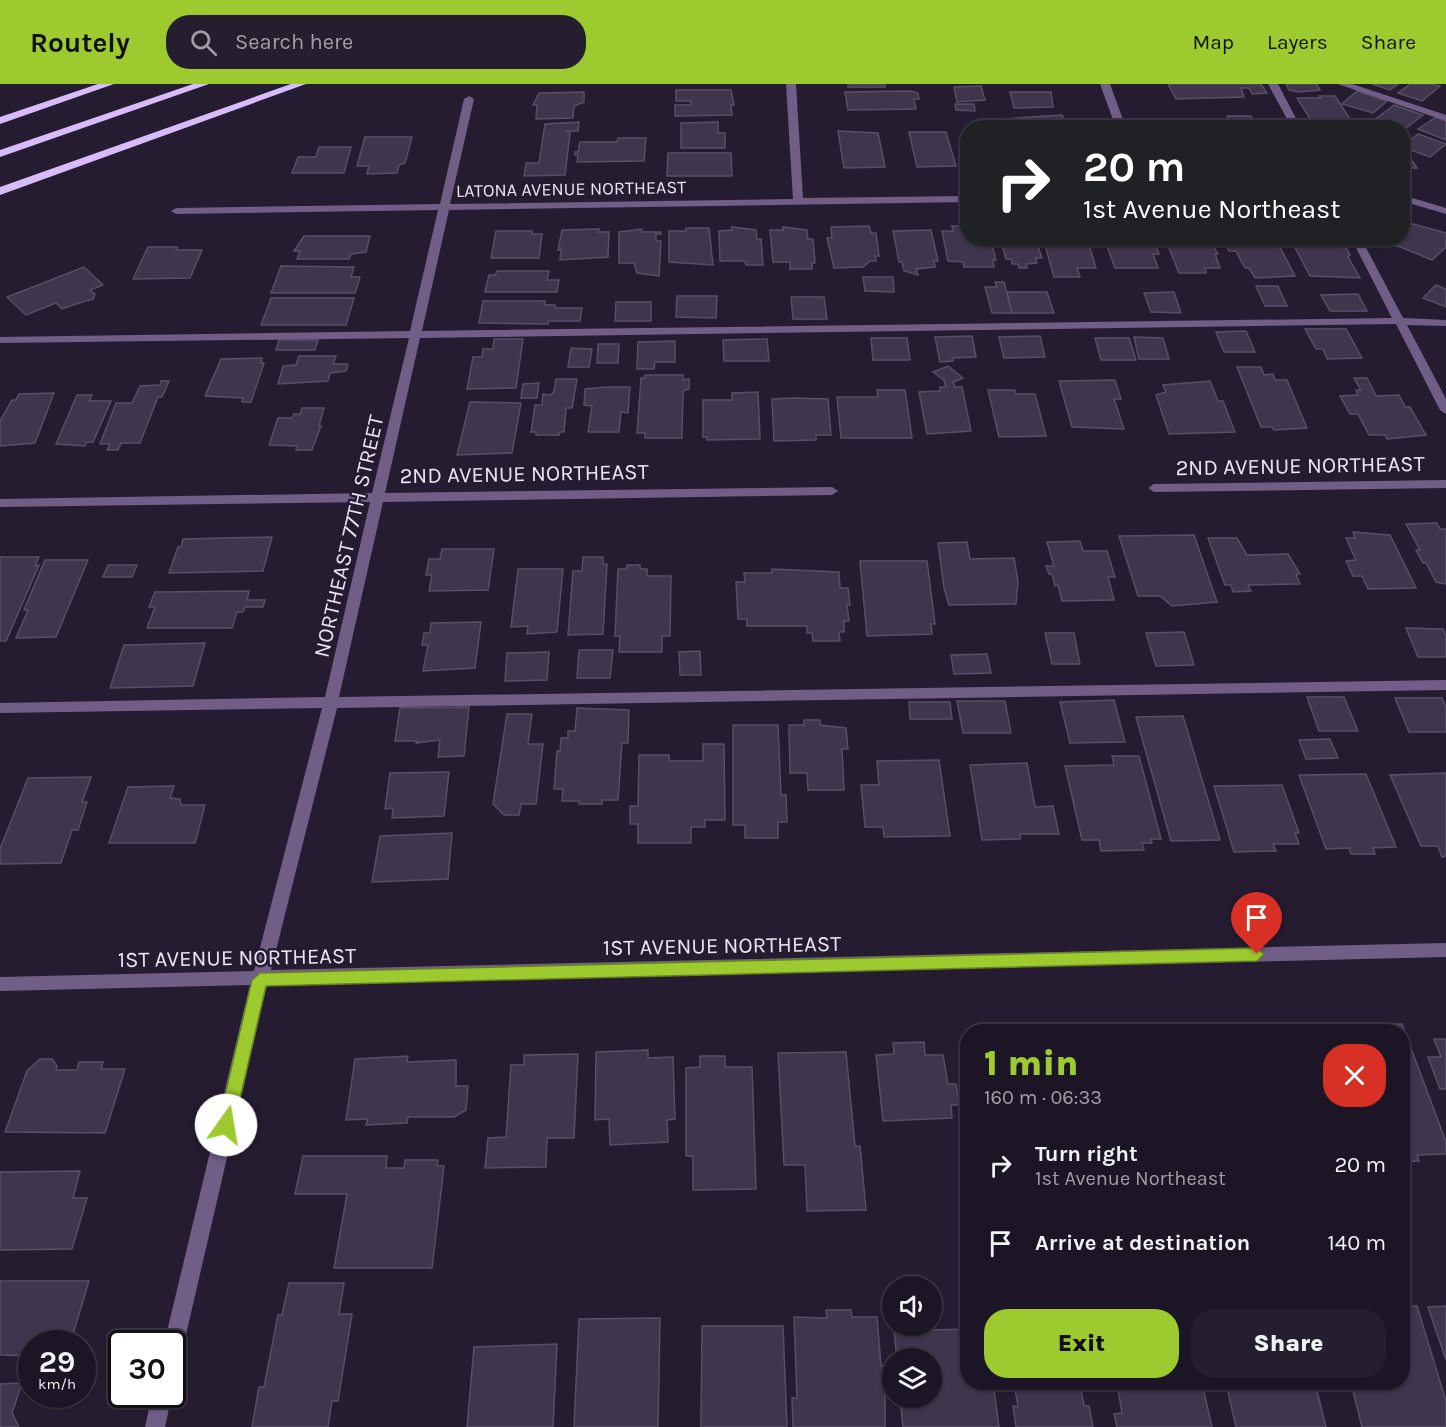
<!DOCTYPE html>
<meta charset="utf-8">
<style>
body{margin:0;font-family:Karla,sans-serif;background:#251e2e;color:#f1f3f6;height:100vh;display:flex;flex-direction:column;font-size:22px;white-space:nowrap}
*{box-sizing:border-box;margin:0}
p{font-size:20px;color:#a09fa7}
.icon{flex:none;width:33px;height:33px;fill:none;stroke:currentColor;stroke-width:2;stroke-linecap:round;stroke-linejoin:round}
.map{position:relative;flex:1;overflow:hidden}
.sheet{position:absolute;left:960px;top:940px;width:450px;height:366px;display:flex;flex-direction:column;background:#1c1526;border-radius:24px;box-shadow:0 2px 4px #0004,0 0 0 2px #3a3443}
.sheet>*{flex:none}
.top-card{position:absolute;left:960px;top:36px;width:450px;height:126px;border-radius:24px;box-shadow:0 2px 4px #0004,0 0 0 2px #3a3443;background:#202124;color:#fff;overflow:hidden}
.controls{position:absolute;left:882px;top:1192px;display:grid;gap:12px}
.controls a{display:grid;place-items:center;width:60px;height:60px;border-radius:50%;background:#1c1526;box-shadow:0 2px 4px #0004,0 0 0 2px #3a3443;font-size:30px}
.speed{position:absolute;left:18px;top:1246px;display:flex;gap:12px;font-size:30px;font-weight:700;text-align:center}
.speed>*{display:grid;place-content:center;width:78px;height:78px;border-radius:50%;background:#1c1526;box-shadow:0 2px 4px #0004,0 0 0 2px #3a3443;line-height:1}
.speed small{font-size:15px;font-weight:400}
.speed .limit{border:3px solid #111;border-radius:9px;background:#fff;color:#111}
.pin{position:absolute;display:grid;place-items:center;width:51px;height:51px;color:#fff;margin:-62px -26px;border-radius:50% 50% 50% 0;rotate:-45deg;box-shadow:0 0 6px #0007}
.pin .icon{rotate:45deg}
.me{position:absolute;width:66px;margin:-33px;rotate:13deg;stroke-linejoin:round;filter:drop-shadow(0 0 4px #0008)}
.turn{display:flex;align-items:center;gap:21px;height:126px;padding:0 24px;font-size:27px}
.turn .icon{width:78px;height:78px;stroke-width:2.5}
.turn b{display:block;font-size:42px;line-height:51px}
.round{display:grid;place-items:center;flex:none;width:63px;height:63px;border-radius:24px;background:#251e2e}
.overview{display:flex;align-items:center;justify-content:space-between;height:102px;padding:0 24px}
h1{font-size:36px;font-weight:800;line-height:45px;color:#9dca2f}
.primary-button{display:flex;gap:12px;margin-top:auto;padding:12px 24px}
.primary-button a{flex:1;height:69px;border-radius:24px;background:#9dca2f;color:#111;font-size:24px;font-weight:800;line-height:69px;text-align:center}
.primary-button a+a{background:#251e2e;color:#f1f3f6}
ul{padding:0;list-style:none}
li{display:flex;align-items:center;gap:18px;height:78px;padding:0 24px}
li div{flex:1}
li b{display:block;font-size:22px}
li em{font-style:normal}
header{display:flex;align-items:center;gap:36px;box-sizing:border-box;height:84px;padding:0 30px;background:#9dca2f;color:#111}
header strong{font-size:28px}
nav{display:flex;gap:33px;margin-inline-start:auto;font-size:21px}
.search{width:420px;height:54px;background:#251e2e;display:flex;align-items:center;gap:15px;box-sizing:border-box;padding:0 21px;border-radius:24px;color:#a09fa7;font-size:22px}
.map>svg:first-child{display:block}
.building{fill:#3f354c;stroke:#584e66;stroke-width:1.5}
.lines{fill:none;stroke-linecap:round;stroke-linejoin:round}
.minor{fill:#715e87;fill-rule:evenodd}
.highway{fill:#d8bcfa;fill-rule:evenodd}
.route{fill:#9dca2f;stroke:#66831f;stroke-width:1.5}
.labels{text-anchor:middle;stroke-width:5;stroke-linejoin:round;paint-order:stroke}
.far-street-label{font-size:18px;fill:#ebe5f3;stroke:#261c32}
.street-label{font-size:22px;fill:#ebe5f3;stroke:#261c32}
</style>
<header>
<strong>Routely</strong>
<div class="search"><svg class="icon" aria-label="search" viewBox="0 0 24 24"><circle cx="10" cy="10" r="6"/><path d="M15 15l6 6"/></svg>Search here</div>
<nav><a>Map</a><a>Layers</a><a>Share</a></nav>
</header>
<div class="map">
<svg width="1446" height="1343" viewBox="0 0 1446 1343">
<rect width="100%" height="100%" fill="#261c32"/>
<g class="building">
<rect x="848" y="0" width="37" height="3"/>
<polygon points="1168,0 1261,0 1267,9 1252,10 1249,4 1241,4 1244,13 1176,15"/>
<polygon points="1286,0 1317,0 1320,6 1299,8 1289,6"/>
<polygon points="1372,0 1398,0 1390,6"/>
<polygon points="1410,0 1432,0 1440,2 1422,17 1398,9"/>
<polygon points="981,2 985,16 957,18 954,3"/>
<polygon points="676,6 731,6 734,21 731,21 732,31 675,32 675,21 691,21 691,17 676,17"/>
<polygon points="911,7 918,9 919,15 914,15 916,25 848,26 845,8"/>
<polygon points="1357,7 1387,17 1373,29 1342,20"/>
<polygon points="584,8 584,18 574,22 573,34 536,35 537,21 533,21 539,9"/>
<polygon points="1010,8 1051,8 1053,23 1014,24"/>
<polygon points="1319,12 1335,12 1350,35 1311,36 1297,14 1321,14"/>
<polygon points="955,20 974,20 975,27 956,26"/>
<polygon points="1394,21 1423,31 1406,44 1377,34"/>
<polygon points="1062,31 1067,44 1006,44 1003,35"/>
<polygon points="1227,32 1251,32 1257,44 1232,44"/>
<polygon points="1436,33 1446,37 1446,56 1418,45"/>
<polygon points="579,38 578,47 567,47 570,49 565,91 524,92 526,79 539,79 545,40"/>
<polygon points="718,38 718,49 725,49 725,64 681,64 681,39"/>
<polygon points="838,47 878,49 885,83 844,84"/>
<polygon points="909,48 946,48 956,82 917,83"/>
<polygon points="1418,50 1446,60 1430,73 1402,63"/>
<polygon points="365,53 412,53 405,79 399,81 397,89 367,90 369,82 357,82"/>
<polygon points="618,54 646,54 644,77 577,78 578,71 575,71 575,68 578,68 580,58 617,58"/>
<polygon points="319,63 351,63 344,89 292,89 298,73 316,73"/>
<polygon points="1402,68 1406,68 1417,84 1402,84"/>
<polygon points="668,69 731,69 732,92 667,92"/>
<polygon points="1402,137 1446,149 1446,163 1432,176 1398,162 1376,162 1372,154 1402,154"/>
<polygon points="869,142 871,149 876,149 879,172 875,172 876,177 870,177 863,183 834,184 827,154 832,154 831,143"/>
<polygon points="952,142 968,142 968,154 990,154 996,176 993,176 994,183 964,183 963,178 948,177 942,147 953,147"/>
<polygon points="732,143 756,146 757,155 761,155 763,181 746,181 745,177 720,177 719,147 732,146"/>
<polygon points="783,143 807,146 808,155 813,155 815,179 812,179 812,185 790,185 790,178 773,178 770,146 783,146"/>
<polygon points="686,144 709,144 713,181 669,178 669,147 686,147"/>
<polygon points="599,145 598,148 609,148 608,173 560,176 561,166 558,166 562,146"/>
<polygon points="642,145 642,148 661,148 661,150 656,150 656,157 661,157 659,192 637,189 634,179 619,179 619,148"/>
<polygon points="931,146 938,177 934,177 935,183 916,185 918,191 904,187 902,178 899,178 893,147"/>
<polygon points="496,147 532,147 532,150 542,150 539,174 491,174"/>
<polygon points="304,152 370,152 366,168 351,170 349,175 297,175 300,167 294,167"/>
<polygon points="1000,154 1035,154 1042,174 1035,174 1037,179 1026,180 1027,184 1019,184 1018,180 1012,180 1011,175 1006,175"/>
<polygon points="1043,154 1087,154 1096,184 1077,184 1080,193 1054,193"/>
<polygon points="1104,154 1153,154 1159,170 1153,170 1158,184 1115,184"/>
<polygon points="1165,154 1208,154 1218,170 1215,170 1220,184 1205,184 1206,189 1179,189"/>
<polygon points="1229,154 1275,154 1295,192 1255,194 1249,184 1245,184 1236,167 1229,167 1224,157"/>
<polygon points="1290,154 1335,154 1338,161 1347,165 1350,171 1348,173 1360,194 1310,192"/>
<polygon points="148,163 177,163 176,166 202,166 190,194 133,195"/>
<polygon points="281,182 354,183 351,193 360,193 355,209 271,209"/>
<polygon points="84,183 103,201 90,206 95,210 93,215 85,217 62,225 56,219 26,231 7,213"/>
<polygon points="497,187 549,187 547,196 559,196 557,208 485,208 489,191 495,191"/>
<polygon points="863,193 893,193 894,208 865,207"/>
<polygon points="995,198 1004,198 1012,229 992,229 985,203 997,203"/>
<polygon points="1436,201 1446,205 1446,223 1423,214"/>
<polygon points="1256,202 1278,202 1287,222 1265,222"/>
<polygon points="1007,208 1047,208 1054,229 1012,229"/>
<polygon points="1174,208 1181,229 1151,228 1144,209"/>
<polygon points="1358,210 1367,227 1330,227 1321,211"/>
<polygon points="677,212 717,212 716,234 676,233"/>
<polygon points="791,213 824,213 827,235 793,235"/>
<polygon points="271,214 354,214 346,241 261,241"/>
<polygon points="483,217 545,217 544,221 555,221 555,224 582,224 580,237 548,237 548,240 479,239"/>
<polygon points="616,218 651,218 651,237 615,237"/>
<polygon points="1305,245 1346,245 1362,274 1327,275 1323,265 1316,265"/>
<polygon points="1246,247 1255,268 1224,268 1216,248"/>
<polygon points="972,252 976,273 952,274 953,277 940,278 935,253"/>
<polygon points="1040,252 1045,273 1004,274 999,253"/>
<polygon points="1134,253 1163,254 1169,275 1139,275"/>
<polygon points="871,254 907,254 910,276 873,276"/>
<polygon points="1095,254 1129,254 1136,276 1101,276"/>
<polygon points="494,255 523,255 516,304 467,305 473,273 482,273 483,265 493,265"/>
<polygon points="767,255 769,277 724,277 723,256"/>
<polygon points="279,256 318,256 315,266 276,266"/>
<polygon points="675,257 675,278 655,278 654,285 637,285 638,258"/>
<polygon points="598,260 619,260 618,279 597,279"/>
<polygon points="571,264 592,265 589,283 568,283"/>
<polygon points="299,272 336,272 333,280 348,280 346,287 330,289 328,297 278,300 283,282 296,281"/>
<polygon points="262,274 261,279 264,279 251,318 242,318 243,314 205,312 221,275"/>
<polygon points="948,282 963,294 953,298 955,303 962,303 971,347 927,350 919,308 940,307 940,303 946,303 944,296 933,288"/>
<polygon points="1237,283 1261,283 1264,291 1273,290 1275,296 1287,296 1307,344 1274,346 1272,343 1261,343"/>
<polygon points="645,291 683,291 683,296 689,295 689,305 683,307 682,354 645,354 645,349 637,349 641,294 645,294"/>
<polygon points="1354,294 1367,294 1376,312 1399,311 1405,323 1410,323 1426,351 1387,355 1385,351 1369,351 1358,330 1350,330 1340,312 1358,311 1356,306 1361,306"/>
<polygon points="556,295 577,295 572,324 566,324 564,348 559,348 559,351 536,351 536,348 531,348 535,321 542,321 543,310 551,311 554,307"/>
<polygon points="1115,296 1121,315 1114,315 1124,345 1072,343 1059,297"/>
<polygon points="161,297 169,297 162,313 158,313 140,359 121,359 118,366 107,366 110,360 100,360 116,319 132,319 140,302 160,301"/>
<polygon points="1210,297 1218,317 1223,317 1235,348 1169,350 1156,311 1166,308 1163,301"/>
<polygon points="539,299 537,314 521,314 523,300"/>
<polygon points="607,303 630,303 628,329 621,328 619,348 588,348 592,322 584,321 585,305"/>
<polygon points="877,306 905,306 912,354 841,354 837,313 878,313"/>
<polygon points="988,306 1015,306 1016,310 1035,310 1046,352 999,353"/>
<polygon points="758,308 760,355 707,356 707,353 703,353 703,316 732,316 732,309"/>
<polygon points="54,309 35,359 0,362 0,337 12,316 16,316 19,310"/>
<polygon points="77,311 92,311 89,317 111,317 93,358 87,358 85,362 56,360"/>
<polygon points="794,314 828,315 831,351 816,351 816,356 774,357 772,315"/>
<polygon points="470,318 521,319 512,369 457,371"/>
<polygon points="302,324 324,324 319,342 321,342 312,366 296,366 297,362 269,361 278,334 292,334 294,330 300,330"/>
<polygon points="1437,439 1440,445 1446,445 1446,500 1436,498 1426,479 1423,479 1416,466 1420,466 1406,440"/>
<polygon points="1353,448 1390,451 1416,504 1368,505 1362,492 1353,492 1346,477 1356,476 1346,454 1355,454"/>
<polygon points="1194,451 1217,518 1172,522 1160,512 1138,512 1119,452"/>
<polygon points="272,453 263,487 169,489 178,463 181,463 183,455"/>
<polygon points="1208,454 1237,454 1247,471 1288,470 1300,490 1296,490 1300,500 1248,501 1251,507 1233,508 1231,501 1225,501"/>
<polygon points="1080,457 1083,467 1107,467 1115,493 1108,493 1114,516 1062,517 1058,501 1055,502 1052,490 1049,490 1046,482 1054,482 1047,458"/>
<polygon points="967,458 970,475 1014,474 1018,497 1016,520 949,521 944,504 938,459"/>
<polygon points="442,465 494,465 488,506 429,507 432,491 426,491 429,475 440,475"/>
<polygon points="0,473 39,473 35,482 39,481 6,557 0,557"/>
<polygon points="583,473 603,473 603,480 607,480 603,550 568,551 573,487 582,487"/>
<polygon points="45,476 88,476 56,553 16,554 28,526 24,526"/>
<polygon points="860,477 927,477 935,540 931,540 932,550 867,552"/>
<polygon points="108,481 137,481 132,493 103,493"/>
<polygon points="627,481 640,481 640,485 647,485 647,492 671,492 670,552 662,552 662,568 619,568 620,552 615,552 618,485 626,485"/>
<polygon points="518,485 563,485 557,548 527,550 528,542 511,543"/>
<polygon points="772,485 839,488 840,504 848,504 850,521 847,521 849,537 844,537 844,548 839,548 840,557 813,557 812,549 807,549 807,542 747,542 747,535 738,535 736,498 745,498 744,489 772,489"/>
<polygon points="249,507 247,516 265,516 263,523 245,523 243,528 237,528 232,544 147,544 155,523 149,523 155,508"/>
<polygon points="481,538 475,584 423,587 428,561 422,561 424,549 430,549 431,539"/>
<polygon points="1406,544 1443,545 1446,552 1446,573 1418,573"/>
<polygon points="1184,548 1194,581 1156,582 1146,549"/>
<polygon points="1045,549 1074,549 1080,580 1052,580"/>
<polygon points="205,559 193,602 110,604 124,561"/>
<polygon points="579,566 613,566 610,594 577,594"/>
<polygon points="700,567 701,591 680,591 679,568"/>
<polygon points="549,568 547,596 505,597 507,569"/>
<polygon points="987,570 991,589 954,590 951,571"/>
<polygon points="1307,613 1344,613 1358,647 1319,647"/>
<polygon points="1395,614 1442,614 1446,623 1446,648 1409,648"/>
<polygon points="1114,616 1125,658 1070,659 1060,618"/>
<polygon points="957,617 1005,617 1011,649 963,649"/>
<polygon points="909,618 950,618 952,635 910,635"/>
<polygon points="469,623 464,672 438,673 440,656 416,659 417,657 395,657 400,624"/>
<polygon points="577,624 629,626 628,659 622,659 618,716 602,716 602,720 579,720 579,717 562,717 563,705 554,705 557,667 560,667 561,654 568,654 568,647 575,647"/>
<polygon points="507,630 532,630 528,660 543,660 536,720 521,720 519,731 504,731 493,720"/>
<polygon points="1183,632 1220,756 1171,757 1136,633"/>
<polygon points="804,636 820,636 820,641 846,644 848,665 842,665 844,706 808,706 807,689 790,689 789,641 804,641"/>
<polygon points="733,641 778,641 781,711 786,711 787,738 778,738 778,754 745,754 745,741 733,741"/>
<polygon points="1330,655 1338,674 1306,675 1299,656"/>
<polygon points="703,660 724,660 725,736 705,736 705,743 691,743 691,759 638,759 638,740 630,740 630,722 638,722 639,671 669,671 669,677 703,677"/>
<polygon points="1112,672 1139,672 1161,755 1151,755 1152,759 1142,759 1144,766 1101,767 1099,756 1082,756 1065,682 1114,681"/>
<polygon points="939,676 950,752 884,753 883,743 865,743 861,701 879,701 877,677"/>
<polygon points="1027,679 1035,723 1053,722 1059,750 1020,750 1020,755 982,756 970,681"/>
<polygon points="449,688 444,732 392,734 393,724 385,725 390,689"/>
<polygon points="1446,689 1446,772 1442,773 1438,762 1421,762 1390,691"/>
<polygon points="1366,690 1396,763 1373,764 1375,770 1351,770 1349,764 1326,765 1299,691"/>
<polygon points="91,693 82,718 87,718 78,746 72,746 61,779 0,780 0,765 28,694"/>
<polygon points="1282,701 1299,749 1295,749 1299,760 1273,760 1276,767 1234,768 1214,702"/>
<polygon points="174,702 170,714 180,715 181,721 205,721 195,759 109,759 128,703"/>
<polygon points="452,749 448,795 372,798 380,752"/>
<polygon points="1402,940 1446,1058 1446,1070 1417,1071 1419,1077 1402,1078 1402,948 1328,948 1326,941"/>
<polygon points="1434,955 1446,955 1446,1005 1440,1005 1428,973 1441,973"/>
<polygon points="924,958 925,971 943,971 948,1000 956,1000 959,1021 951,1021 952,1034 883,1037 876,971 894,970 893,959"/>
<polygon points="648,966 648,974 673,973 675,1035 667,1036 668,1058 610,1061 609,1035 595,1036 596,968"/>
<polygon points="846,968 855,1062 860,1062 866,1126 807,1127 805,1081 784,1081 778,969"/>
<polygon points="578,970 574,1054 547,1054 546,1083 485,1084 488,1054 506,1053 511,981 524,981 524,971"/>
<polygon points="408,972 407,978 456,976 456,1002 468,1002 466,1026 454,1033 408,1033 407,1039 366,1041 368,1035 346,1036 355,975"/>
<polygon points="700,972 725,972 725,983 752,983 756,1105 693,1106 693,1072 686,1072 686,984 700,983"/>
<polygon points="40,975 52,975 57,982 56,986 77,986 79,978 103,978 101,985 125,985 105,1049 5,1048 27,987"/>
<polygon points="303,1072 387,1072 386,1084 404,1084 405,1076 438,1076 437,1082 444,1082 432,1184 334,1184 347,1110 295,1110"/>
<polygon points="80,1087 73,1114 87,1114 72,1165 0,1166 0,1088"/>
<polygon points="0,1197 89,1197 70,1260 32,1260 32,1272 0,1271"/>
<polygon points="289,1199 344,1199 339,1230 352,1230 338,1317 332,1317 328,1343 252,1343 259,1303 264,1303 278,1231 282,1231"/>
<polygon points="1402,1222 1417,1222 1446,1317 1446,1343 1362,1343 1351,1299 1402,1299"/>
<polygon points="1446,1222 1446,1276 1428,1223"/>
<polygon points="826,1226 851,1226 852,1233 877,1233 881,1282 885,1282 885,1343 793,1343 792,1314 797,1314 794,1233 827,1234"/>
<polygon points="660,1234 658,1343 574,1343 579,1235"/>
<polygon points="702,1242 783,1242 787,1343 701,1343"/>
<polygon points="968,1245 968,1299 993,1299 999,1343 903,1343 900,1314 932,1314 932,1275 897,1275 894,1247"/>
<polygon points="557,1260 553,1343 467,1343 474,1263"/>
<polygon points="22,1299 12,1329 19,1343 0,1343 0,1300"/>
<polygon points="1014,1299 1080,1299 1084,1322 1089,1322 1093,1343 1016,1343 1013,1322 1018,1323"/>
<polygon points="1117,1299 1202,1299 1212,1343 1117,1343 1114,1330 1122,1329"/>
<polygon points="1226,1299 1315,1299 1326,1343 1236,1343"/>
</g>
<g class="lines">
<g class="minor">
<polygon points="786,0 796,0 803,114 968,112 968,118 449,126 422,247 1392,234 1351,154 1361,154 1403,234 1446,236 1446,242 1407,241 1446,315 1446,330 1440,326 1396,240 420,254 385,409 832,403 838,407 832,411 383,418 339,613 1446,596 1446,606 337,624 271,886 1446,859 1446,873 267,901 182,1268 179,1275 172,1278 172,1260 164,1260 250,901 0,907 0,893 254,887 322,624 0,629 0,619 325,613 370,418 0,423 0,415 372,409 409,254 0,259 0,253 410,247 438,126 176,130 171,127 176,124 440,120 464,15 469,12 474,15 450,120 793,115"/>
<polygon points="1100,0 1110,0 1126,44 1116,44"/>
<polygon points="1268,0 1278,0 1301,44 1292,44"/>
<polygon points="1338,0 1352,0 1446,31 1446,37"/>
<polygon points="1402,111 1446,124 1446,130 1402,117"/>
<polygon points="1446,396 1446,404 1154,408 1148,404 1154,400"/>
<polygon points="152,1311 172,1311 165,1343 145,1343"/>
</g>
<g class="highway">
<polygon points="98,0 114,0 0,40 0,33"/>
<polygon points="193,0 209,0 0,73 0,66"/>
<polygon points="291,0 306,0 0,111 0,103"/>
</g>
</g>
<polygon class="route" points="1257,864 1264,870 1257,877 266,902 234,1041 232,1046 226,1048 220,1046 218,1041 252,896 260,889"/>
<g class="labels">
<g class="far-street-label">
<text transform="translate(571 105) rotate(-1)" y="6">LATONA AVENUE NORTHEAST</text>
</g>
<g class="street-label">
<text transform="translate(1300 381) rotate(-1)" y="8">2ND AVENUE NORTHEAST</text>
<text transform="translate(524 389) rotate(-1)" y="8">2ND AVENUE NORTHEAST</text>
<text transform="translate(348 452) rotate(-77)" y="8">NORTHEAST 77TH STREET</text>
<text transform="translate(722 861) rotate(-1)" y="8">1ST AVENUE NORTHEAST</text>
<text transform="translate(237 873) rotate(-1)" y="8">1ST AVENUE NORTHEAST</text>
</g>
</g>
</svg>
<div class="controls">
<a><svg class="icon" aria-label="sound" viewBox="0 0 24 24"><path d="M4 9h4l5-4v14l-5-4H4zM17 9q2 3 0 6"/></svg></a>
<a><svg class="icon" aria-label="layers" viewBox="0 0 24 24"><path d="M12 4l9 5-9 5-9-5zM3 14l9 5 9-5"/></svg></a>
</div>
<div class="speed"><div>29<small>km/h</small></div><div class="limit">30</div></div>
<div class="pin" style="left:1257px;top:870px;background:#d93025"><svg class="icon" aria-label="arrive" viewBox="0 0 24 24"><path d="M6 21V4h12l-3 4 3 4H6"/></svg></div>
<svg class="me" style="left:226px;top:1041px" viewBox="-20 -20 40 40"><circle r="19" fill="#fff"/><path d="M0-13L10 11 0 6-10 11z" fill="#9dca2f"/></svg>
<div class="top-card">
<div class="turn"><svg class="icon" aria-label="right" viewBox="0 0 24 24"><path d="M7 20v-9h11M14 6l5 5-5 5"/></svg><div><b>20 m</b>1st Avenue Northeast</div></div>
</div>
<section class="sheet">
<div class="overview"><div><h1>1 min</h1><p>160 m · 06:33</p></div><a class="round" style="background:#d93025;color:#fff"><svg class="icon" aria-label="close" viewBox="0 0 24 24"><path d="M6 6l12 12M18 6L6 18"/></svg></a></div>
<ul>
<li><svg class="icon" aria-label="right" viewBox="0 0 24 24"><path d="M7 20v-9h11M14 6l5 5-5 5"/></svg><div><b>Turn right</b><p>1st Avenue Northeast</p></div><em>20 m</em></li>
<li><svg class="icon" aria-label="arrive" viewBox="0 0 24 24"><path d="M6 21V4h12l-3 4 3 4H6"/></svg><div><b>Arrive at destination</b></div><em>140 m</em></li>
</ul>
<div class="primary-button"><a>Exit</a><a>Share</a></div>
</section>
</div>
